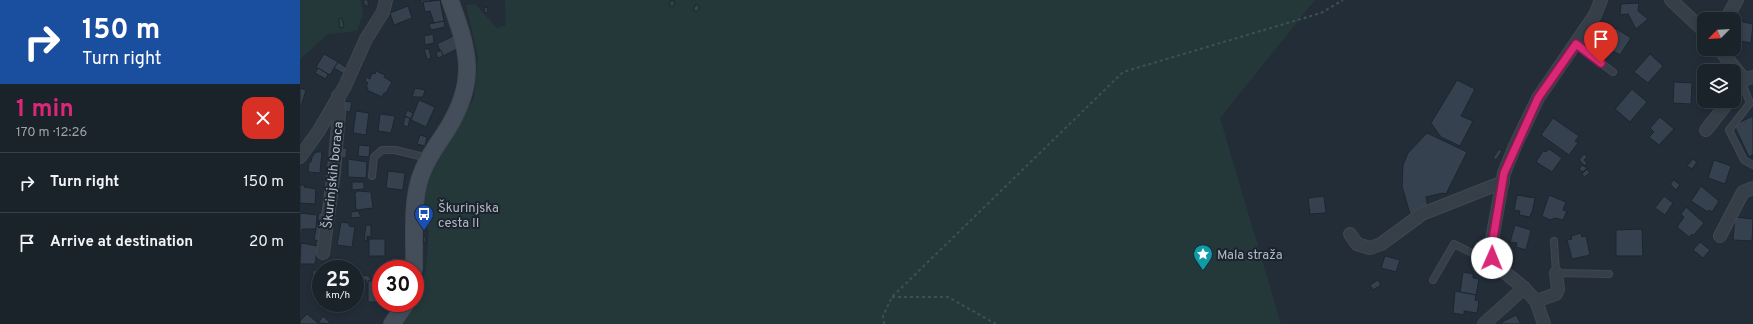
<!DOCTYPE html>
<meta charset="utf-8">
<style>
body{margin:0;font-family:Overpass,sans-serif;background:#232a32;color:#f1f3f6;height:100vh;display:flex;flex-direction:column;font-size:15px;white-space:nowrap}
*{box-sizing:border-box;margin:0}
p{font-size:13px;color:#9fa4a8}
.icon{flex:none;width:22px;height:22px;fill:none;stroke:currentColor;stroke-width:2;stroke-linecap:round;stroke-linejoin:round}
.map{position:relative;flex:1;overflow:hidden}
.sheet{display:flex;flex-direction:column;background:#1a222a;width:300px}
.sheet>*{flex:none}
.banner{background:#1a4fa0;color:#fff;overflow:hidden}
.needle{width:26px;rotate:246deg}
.fabs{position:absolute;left:1397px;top:12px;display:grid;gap:8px}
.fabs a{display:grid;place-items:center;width:44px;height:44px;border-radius:8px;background:#1a222a;box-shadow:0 2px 6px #0003,0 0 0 1px #383f47;font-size:20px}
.speed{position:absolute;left:12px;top:260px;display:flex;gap:8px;font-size:20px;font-weight:700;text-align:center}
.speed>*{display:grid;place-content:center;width:52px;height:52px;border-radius:50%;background:#1a222a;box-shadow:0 2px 6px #0003,0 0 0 1px #383f47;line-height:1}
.speed small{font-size:10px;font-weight:400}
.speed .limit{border:6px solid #d22;background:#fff;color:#111}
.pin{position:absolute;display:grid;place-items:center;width:34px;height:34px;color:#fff;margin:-41px -17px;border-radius:50% 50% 50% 0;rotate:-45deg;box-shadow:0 0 4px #0007}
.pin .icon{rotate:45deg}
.me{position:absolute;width:44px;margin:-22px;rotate:1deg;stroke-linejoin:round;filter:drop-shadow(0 0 3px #0008)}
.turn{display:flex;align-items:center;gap:14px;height:84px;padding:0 16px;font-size:18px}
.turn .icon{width:52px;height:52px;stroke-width:2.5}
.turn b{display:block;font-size:28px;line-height:34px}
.round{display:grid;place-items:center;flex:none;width:42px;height:42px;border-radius:12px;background:#232a32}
.overview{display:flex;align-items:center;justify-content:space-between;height:68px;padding:0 16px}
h1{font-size:24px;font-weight:700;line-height:30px;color:#db2777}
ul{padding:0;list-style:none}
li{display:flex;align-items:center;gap:12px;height:60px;padding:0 16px;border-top:1px solid #383f47}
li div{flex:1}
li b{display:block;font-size:15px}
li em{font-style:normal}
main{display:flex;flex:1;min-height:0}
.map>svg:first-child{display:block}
.green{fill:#243839}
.building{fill:#35414f;stroke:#1d262f}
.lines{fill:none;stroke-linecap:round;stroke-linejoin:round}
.lane-casing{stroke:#3f4852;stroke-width:8}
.street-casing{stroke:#3f4852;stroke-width:14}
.secondary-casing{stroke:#3f4852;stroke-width:18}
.path{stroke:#3d5151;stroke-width:2;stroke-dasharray:3 3;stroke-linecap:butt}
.lane{stroke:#363f48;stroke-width:6}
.street{stroke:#363f48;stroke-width:12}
.secondary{stroke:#444e5b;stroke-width:16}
.route-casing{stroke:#8e194d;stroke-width:10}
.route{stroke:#db2777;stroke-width:7}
.labels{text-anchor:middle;stroke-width:4;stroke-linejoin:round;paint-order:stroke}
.street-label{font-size:13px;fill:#b1bac5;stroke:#1b242d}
.poi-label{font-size:13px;fill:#b1bac5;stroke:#1b242d;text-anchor:start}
</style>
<main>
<section class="sheet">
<div class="banner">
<div class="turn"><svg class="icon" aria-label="right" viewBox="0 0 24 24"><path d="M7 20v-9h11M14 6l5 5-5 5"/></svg><div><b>150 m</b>Turn right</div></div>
</div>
<div class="overview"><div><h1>1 min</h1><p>170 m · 12:26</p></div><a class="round" style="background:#d93025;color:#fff"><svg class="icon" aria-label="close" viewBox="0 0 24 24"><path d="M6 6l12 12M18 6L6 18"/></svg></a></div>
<ul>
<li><svg class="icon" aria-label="right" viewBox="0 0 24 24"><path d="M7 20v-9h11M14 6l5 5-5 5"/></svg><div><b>Turn right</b></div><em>150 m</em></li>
<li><svg class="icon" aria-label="arrive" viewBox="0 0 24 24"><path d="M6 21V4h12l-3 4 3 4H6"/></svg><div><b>Arrive at destination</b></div><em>20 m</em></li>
</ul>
</section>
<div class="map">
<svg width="1453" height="324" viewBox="0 0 1453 324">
<rect width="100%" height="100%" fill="#232d38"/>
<g class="green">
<polygon points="0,0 60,0 63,14 57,31 28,34 0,59"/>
<polygon points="205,0 1015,0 920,118 981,324 104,324 117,301 126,269 129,232 120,210 131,174 174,98 178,57 166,5 175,4 197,28 206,25"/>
</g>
<g class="building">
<polygon points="63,0 68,0 68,7 65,5"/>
<polygon points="120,0 131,0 131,1 121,3"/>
<polygon points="140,0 144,21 134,23 130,11 125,12 123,2"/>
<polygon points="371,0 375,2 373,7 369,5"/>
<polygon points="1339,3 1338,11 1348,19 1336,29 1328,14 1320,15 1321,4"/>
<polygon points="396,4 400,7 397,12 393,10"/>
<polygon points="108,6 112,18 94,25 90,13"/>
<polygon points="187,7 188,12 185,13 184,8"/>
<polygon points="42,18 44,27 40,28 39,19"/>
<polygon points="144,21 145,27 131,30 129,24"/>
<polygon points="1439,21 1453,24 1451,43 1435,40"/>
<polygon points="1315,28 1331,38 1320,55 1304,46"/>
<polygon points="133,34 134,43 125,45 124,36"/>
<polygon points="153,36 159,48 143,56 137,44"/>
<polygon points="124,49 129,49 131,59 127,59"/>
<polygon points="141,50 143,56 138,58 136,53"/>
<polygon points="24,54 38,62 30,75 16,67"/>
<polygon points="1350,54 1363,66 1348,83 1334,72"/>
<polygon points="38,62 47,68 44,74 34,68"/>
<polygon points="18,68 28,74 26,79 15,73"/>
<polygon points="76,71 85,75 84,77 92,82 86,93 84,93 82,97 67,90 68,88 66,87 68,83 65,81 66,77 70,79 72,73 75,74"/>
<polygon points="1157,80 1175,89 1161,116 1173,121 1160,146 1141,137 1131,123"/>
<polygon points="1374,82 1392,83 1391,104 1373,103"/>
<polygon points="0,88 6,90 1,107 0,106"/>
<polygon points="115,88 125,90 123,97 112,97"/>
<polygon points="1332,89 1347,102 1330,122 1315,109"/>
<polygon points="119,100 135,107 126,127 111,120"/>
<polygon points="44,101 52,102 50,112 43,111"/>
<polygon points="107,110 113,113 111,119 105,116"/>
<polygon points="56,111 69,113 66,135 53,133"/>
<polygon points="80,114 95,116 91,133 78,131"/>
<polygon points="1453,116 1453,157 1452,155 1449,157 1434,125"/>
<polygon points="105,117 110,118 108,127 103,125"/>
<polygon points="1360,117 1374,129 1359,145 1349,137 1354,132 1350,128"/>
<polygon points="1253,118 1279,136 1275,141 1278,143 1269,155 1241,135"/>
<polygon points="1127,133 1167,152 1146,194 1143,193 1126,197 1128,207 1110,214 1102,186 1103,165 1108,153"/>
<polygon points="120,135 127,137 125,146 117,144"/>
<polygon points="59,145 70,146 69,157 58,156"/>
<polygon points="41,148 47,148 46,158 40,158"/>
<polygon points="1199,149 1202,151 1196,160 1193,158"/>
<polygon points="1249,149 1262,158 1252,172 1236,162 1243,151 1246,152"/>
<polygon points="16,152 22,152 20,173 8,172 9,162 11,162 12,157"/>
<polygon points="1284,154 1287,157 1284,160 1287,163 1285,166 1279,160"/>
<polygon points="48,159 67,162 66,178 48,177"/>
<polygon points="1393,159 1397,162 1392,169 1387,166"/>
<polygon points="1414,160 1431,166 1425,184 1408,178"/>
<polygon points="1282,165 1287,168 1283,172 1279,169"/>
<polygon points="1287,169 1290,173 1284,177 1282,174"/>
<polygon points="88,171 105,173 103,190 86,188"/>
<polygon points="1374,180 1380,185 1376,190 1370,184"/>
<polygon points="52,182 64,182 64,189 52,190"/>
<polygon points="0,185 5,185 4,187 16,189 15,204 0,203"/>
<polygon points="1401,186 1419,201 1412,212 1409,210 1408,212 1391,201"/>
<polygon points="58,191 71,192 73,208 56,210 55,193"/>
<polygon points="1217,195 1235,198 1232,213 1231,213 1230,217 1219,215 1220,211 1214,210"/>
<polygon points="1249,195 1266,202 1263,210 1267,211 1263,220 1255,218 1250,220 1242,216"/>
<polygon points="1024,196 1026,213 1010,214 1008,198"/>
<polygon points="1364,196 1373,203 1365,215 1355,208"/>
<polygon points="1386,207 1404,223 1393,236 1392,234 1389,237 1377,227 1384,217 1381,214"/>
<polygon points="58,211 61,217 51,218 51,212"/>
<polygon points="0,213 17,215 16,229 2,229 2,233 0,233"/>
<polygon points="19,213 26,213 23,241 14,240"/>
<polygon points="1435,217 1453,219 1452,241 1433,240"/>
<polygon points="41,222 49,223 49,226 55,227 52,247 37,245"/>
<polygon points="66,225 71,225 71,237 67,236 67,241 64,240"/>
<polygon points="1215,225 1231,230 1226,250 1216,247 1217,243 1210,242"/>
<polygon points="1342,229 1343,256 1316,256 1316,230"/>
<polygon points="1281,233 1282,237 1286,236 1290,255 1272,259 1267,240 1272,239 1271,236"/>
<polygon points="123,236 125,236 126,243 124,243"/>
<rect x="69" y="239" width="16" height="17"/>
<polygon points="1400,242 1410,250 1403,258 1393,250"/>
<polygon points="1,243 18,246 15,264 0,264"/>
<polygon points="1085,256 1100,260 1096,272 1081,268"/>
<polygon points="91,258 99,258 101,267 91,266"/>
<polygon points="29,265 44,266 44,269 28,269"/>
<polygon points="13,270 21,271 21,283 14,282 14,280 12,279"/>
<polygon points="1163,272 1173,274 1173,278 1179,279 1176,295 1160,292"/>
<polygon points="63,275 69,276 71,281 68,281 68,285 66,285 66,280 63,280"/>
<polygon points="1078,280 1081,285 1073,290 1070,285"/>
<polygon points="68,281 77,281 77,283 81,283 81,302 68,302"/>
<polygon points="1155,291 1176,295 1175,300 1179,301 1177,313 1164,311 1164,315 1153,313"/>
<circle cx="38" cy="310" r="2.5"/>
<polygon points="7,314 18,323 19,324 0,324 0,321"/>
<polygon points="1216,315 1221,324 1202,324 1202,322"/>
<polygon points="23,316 31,324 18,323"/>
</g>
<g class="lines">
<g class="lane-casing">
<g id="lane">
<polyline points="1276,45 1313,72"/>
<polyline points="1442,83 1450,103 1429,130 1444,160 1453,165"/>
<polyline points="72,176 74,157 82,150 95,150 128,158"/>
<polyline points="1254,241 1256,273 1309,274"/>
<polyline points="1133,280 1154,244 1180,257 1192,253"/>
</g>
</g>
<g class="street-casing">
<g id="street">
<polyline points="1371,0 1404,31"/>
<polyline points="1426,19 1437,0"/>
<polyline points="1419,49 1444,79 1453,77"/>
<polyline points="1434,94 1444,79"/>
<polyline points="1406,130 1429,101"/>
<polyline points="0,157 18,132 45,86 66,39 83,12 86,0"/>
<polyline points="1050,234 1057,244 1070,248 1081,244 1122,214 1203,182"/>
<polyline points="1420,236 1443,192 1453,188"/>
<polyline points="23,253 34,172 39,112 38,96"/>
<polyline points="1236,301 1256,294 1258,289 1256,273"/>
<polyline points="1184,324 1224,288"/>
<polyline points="1244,324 1236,301 1224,288 1197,266 1193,258 1191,245 1204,173 1215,146 1238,98 1295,15 1301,0"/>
</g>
</g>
<g class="secondary-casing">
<g id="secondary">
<path d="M114,269C115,239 111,207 120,178C126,159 138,144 148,128C178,79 168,50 150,0"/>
<polyline points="92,324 106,303"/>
</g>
</g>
<g class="path">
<polyline points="592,297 648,297 696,324"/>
<polyline points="584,324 583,316 592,297 823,72 1021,13 1043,0"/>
</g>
<use href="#lane" class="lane"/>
<use href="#street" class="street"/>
<use href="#secondary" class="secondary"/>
</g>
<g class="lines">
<g class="route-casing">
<polyline id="route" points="1192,258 1192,245 1204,173 1238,98 1276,44 1301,63"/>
</g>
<use href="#route" class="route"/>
</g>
<defs>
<g id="bus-pin" transform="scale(1)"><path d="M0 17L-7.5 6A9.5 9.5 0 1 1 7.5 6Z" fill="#1a4fb4" stroke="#1b242d"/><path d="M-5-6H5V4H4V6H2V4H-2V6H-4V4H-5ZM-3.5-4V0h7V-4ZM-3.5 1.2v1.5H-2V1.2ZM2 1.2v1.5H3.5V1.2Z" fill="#fff"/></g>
<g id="sight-pin" transform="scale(1)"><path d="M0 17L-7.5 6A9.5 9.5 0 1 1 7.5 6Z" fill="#0f9aa8" stroke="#1b242d"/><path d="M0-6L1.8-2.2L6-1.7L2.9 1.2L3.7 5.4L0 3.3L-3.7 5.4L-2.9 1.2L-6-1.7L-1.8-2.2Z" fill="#fff"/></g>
</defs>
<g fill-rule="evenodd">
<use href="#bus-pin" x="124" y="214"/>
<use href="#sight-pin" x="903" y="254"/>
</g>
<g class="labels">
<g class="street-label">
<text transform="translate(32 175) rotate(-84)" y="5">Škurinjskih boraca</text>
</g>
<g class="poi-label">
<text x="138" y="212">Škurinjska<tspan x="138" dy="15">cesta II</tspan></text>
<text x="917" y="259">Mala straža</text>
</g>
</g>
</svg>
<div class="fabs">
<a><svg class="needle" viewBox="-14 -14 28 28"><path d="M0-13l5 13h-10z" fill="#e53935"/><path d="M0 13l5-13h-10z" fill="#9fa4a8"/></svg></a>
<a><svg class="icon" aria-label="layers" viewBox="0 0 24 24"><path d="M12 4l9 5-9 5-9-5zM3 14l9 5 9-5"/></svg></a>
</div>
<div class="speed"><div>25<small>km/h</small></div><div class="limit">30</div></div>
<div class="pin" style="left:1301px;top:63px;background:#d93025"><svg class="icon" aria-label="arrive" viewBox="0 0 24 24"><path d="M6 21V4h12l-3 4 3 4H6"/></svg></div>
<svg class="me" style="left:1192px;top:258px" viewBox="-20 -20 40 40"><circle r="19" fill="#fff"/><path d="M0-13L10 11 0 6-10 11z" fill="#db2777"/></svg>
</div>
</main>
